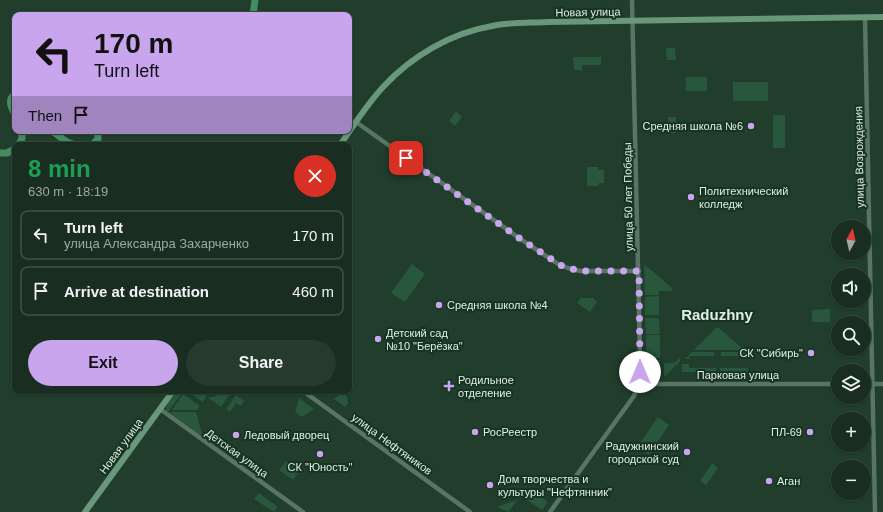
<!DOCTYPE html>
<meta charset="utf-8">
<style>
body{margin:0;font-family:Helvetica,sans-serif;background:#263a2e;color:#f1f3f6;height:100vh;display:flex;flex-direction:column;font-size:15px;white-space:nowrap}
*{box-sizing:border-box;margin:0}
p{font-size:13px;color:#9fa8a5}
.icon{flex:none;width:22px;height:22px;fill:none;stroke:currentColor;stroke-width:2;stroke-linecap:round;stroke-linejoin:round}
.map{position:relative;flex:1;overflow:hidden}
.drawer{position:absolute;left:12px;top:142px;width:340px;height:252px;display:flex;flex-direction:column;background:#192e21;border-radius:8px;box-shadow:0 1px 3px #0004,0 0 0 1px #374a3f}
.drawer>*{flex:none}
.guide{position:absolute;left:12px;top:12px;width:340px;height:122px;border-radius:8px;box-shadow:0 1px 3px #0004,0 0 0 1px #374a3f;background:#c9a5ee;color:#111;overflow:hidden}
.needle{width:26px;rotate:8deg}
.tools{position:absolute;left:831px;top:220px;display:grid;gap:8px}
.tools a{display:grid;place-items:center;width:40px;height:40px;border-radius:50%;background:#192e21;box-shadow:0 1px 3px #0004,0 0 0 1px #374a3f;font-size:20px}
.pin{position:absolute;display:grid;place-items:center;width:34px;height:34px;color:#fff;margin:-17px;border-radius:8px;box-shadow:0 2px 6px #0006}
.me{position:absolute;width:44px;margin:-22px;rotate:0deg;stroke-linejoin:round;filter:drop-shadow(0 0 3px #0008)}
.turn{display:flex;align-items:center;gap:14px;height:84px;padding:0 16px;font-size:18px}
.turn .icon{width:52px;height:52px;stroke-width:2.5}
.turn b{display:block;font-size:28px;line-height:34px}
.then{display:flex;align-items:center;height:38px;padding:0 16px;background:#0003;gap:8px;font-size:15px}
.round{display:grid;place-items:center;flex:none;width:42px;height:42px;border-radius:21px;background:#263a2e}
.overview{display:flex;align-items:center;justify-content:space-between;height:68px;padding:0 16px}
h1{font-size:24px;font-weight:600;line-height:30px;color:#1e9e55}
.primary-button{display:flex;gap:8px;margin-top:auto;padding:8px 16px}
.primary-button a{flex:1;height:46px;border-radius:24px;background:#c9a5ee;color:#111;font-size:16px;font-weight:600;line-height:46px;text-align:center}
.primary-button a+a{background:#263a2e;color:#f1f3f6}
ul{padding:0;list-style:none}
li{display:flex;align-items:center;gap:12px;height:50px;margin:0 8px 6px;padding:0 8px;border:2px solid #374a3f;border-radius:8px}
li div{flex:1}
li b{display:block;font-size:15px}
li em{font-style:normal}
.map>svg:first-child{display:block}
.green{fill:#28573c}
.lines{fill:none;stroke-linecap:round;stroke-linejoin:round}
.river{stroke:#448c62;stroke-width:7}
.street{stroke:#587462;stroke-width:4.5}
.secondary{stroke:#69977a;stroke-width:6}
.route{stroke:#c9a5ee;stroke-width:7;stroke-dasharray:0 12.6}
.poi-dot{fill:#c9a5ee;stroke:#173322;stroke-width:1.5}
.labels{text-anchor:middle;stroke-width:4;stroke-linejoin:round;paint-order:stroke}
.street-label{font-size:11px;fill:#dfefe4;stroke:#173322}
.poi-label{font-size:11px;fill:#dfefe4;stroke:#173322;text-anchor:start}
.district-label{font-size:15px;font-weight:bold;fill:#dfefe4;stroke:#173322}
</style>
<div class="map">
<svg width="883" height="512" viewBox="0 0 883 512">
<rect width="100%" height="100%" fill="#213d2c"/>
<g class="green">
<polygon points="666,48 675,48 676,60 667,60"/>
<polygon points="573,57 601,57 601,65 582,65 582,70 574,70"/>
<rect x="686" y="77" width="21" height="14"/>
<rect x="733" y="82" width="35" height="19"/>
<polygon points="456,111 462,117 455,126 449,121"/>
<rect x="773" y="115" width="12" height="33"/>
<polygon points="668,117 676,117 676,133 669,133"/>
<polygon points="587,167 598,167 598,170 604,170 604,183 599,183 598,186 587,186"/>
<polygon points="753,187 753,197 723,198 723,188"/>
<polygon points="755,187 779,187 779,196 756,197"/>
<polygon points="412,264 425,274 405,302 391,293"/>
<polygon points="644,264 672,288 672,291 659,291 659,295 645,295"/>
<polygon points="659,296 659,315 645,315 645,297"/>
<polygon points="581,298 593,298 597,302 590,312 577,303"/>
<polygon points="830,309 830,322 812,322 812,310"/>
<polygon points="645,318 659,318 660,334 646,334"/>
<polygon points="716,328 719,328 744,350 694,350"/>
<rect x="646" y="335" width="14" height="23"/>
<polygon points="692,352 714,352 714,356 689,356 689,359 685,359"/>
<rect x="721" y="352" width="25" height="4"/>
<polygon points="680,358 680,361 664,377 664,363 674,363"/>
<polygon points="646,360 660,360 660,377 655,377 654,374 650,375 650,378 646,378"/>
<polygon points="682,364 689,364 689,368 716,368 716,372 682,372"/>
<rect x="720" y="368" width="28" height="4"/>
<polygon points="177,391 182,393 168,412 166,410 166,406"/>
<polygon points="187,391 205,391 206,397 203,402"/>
<polygon points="232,391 221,407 208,398"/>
<polygon points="340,391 347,396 348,403 345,407 334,399 338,396"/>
<polygon points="183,394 200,406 197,410 172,410"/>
<polygon points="236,395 244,401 241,406 236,403 230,412 226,409"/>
<polygon points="299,398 314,409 302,417 295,412"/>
<polygon points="171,412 196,412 202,433 200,435 170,413"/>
<polygon points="658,417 669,425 649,455 637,447"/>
<polygon points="286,461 300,471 293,480 279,470"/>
<polygon points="712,463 718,468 706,485 700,481"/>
<polygon points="259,493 278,507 274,512 254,499"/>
<polygon points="536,494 548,502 542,510 524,498"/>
<polygon points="517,500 509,512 497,507 499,506"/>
</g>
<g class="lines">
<g class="river">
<polyline points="253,15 255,0"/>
<path d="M15,94C7,100 11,107 15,114"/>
<polyline points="52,131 67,142 75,145"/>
<polyline points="19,145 22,138 22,131"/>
<polyline points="92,145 98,139 98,131"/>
<polyline points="0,153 7,153 15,149"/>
</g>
<g class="street">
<polyline points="865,17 875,512"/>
<polyline points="356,122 519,238 558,264 568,268 580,271 639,271"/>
<polyline points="639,384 838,384"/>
<polyline points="864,384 883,384"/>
<polyline points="303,391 470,512"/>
<polyline points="160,409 303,512"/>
<polyline points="550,512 634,396 640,380 640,358 632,0"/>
</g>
<g class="secondary">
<path d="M340,145C354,125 367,104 384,86C412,56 451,33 492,26C510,22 528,23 547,22L883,17"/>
<polyline points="85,512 173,391"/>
</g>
</g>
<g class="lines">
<polyline class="route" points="406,158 519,238 562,266 580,271 639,271 640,372"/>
</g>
<g class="poi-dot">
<circle cx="751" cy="126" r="4"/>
<circle cx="691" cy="197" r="4"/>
<circle cx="439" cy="305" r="4"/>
<circle cx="378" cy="339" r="4"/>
<circle cx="811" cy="353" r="4"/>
<path d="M447 380h4v4h4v4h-4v4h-4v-4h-4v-4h4z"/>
<circle cx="475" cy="432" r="4"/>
<circle cx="810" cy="432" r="4"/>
<circle cx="236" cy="435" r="4"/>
<circle cx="687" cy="452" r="4"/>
<circle cx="320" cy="454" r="4"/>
<circle cx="769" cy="481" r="4"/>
<circle cx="490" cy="485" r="4"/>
</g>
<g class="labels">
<g class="street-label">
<text transform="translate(588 12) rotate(-1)" y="4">Новая улица</text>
<text transform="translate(859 157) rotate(-91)" y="4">улица Возрождения</text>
<text transform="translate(628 197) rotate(-91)" y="4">улица 50 лет Победы</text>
<text x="738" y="379">Парковая улица</text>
<text transform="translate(392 444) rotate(36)" y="4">улица Нефтяников</text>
<text transform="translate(121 446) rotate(-54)" y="4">Новая улица</text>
<text transform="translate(237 453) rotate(36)" y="4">Детская улица</text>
</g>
<g class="poi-label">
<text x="743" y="130" text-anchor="end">Средняя школа №6</text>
<text x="699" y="195">Политехнический<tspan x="699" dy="13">колледж</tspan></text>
<text x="447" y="309">Средняя школа №4</text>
<text x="386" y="337">Детский сад<tspan x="386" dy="13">№10 "Берёзка"</tspan></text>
<text x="803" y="357" text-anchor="end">СК "Сибирь"</text>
<text x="458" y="384">Родильное<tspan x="458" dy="13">отделение</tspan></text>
<text x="483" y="436">РосРеестр</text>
<text x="802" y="436" text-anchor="end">ПЛ-69</text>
<text x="244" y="439">Ледовый дворец</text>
<text x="679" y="450" text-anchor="end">Радужнинский<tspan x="679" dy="13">городской суд</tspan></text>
<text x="320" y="471" text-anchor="middle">СК "Юность"</text>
<text x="498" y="483">Дом творчества и<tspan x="498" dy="13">культуры "Нефтянник"</tspan></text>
<text x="777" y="485">Аган</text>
</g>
<g class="district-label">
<text x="717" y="320">Raduzhny</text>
</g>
</g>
</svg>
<div class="tools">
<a><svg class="needle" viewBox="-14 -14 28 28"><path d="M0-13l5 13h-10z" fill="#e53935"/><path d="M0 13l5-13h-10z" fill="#9fa8a5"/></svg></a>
<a><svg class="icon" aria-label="sound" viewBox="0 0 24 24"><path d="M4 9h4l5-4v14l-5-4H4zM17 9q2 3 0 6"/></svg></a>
<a><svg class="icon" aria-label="search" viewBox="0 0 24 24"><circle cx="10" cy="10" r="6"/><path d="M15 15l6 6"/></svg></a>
<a><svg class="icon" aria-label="layers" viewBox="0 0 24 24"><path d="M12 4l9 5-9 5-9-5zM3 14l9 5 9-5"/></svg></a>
<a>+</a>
<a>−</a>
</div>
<div class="pin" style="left:406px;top:158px;background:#d93025"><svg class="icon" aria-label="arrive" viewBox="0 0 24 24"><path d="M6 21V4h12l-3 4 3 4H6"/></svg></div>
<svg class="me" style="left:640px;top:372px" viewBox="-20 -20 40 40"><circle r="19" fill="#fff"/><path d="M0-13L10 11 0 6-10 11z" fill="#c9a5ee"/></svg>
<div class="guide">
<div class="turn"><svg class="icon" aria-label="left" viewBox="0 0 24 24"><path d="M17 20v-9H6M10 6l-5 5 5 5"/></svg><div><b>170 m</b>Turn left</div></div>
<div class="then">Then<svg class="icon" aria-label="arrive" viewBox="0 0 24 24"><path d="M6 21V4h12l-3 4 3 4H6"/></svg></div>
</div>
<section class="drawer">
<div class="overview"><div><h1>8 min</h1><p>630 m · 18:19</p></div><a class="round" style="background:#d93025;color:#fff"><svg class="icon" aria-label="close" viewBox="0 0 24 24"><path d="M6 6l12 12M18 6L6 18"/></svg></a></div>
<ul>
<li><svg class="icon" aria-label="left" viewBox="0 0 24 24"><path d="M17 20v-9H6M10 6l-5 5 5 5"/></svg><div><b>Turn left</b><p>улица Александра Захарченко</p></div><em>170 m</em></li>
<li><svg class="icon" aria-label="arrive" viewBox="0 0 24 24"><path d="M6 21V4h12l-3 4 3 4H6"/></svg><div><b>Arrive at destination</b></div><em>460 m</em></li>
</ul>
<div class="primary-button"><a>Exit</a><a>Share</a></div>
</section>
</div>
